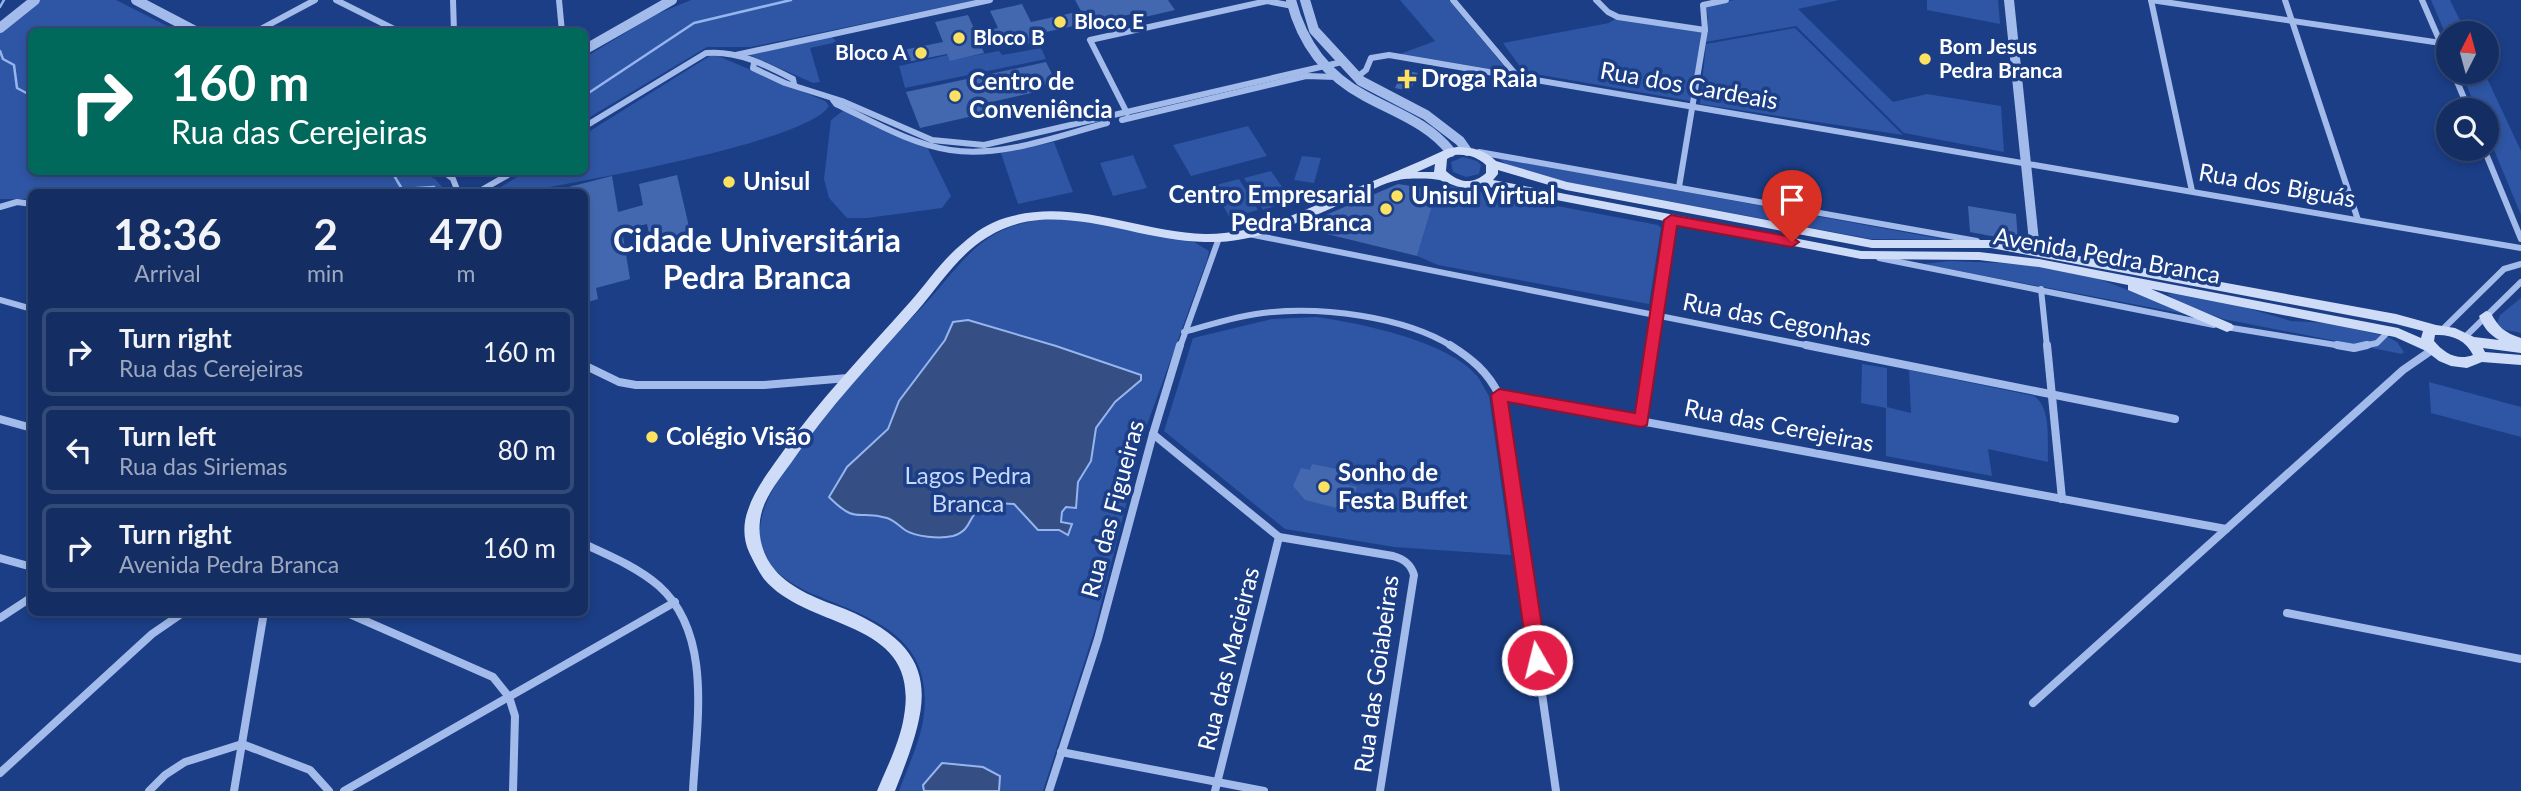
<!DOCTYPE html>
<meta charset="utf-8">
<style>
body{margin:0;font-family:Lato,sans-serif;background:#1d366a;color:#f1f3f6;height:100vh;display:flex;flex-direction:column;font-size:26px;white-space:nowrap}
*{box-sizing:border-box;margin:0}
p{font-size:23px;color:#9da8bf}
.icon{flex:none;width:38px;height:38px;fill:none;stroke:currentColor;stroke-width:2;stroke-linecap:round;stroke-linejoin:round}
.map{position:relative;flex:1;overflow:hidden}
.panel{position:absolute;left:28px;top:189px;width:560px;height:427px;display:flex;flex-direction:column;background:#142e64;border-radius:10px;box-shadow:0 4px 10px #0003,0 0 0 2px #334a78}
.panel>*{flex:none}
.banner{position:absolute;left:28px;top:28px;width:560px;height:147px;border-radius:10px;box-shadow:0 4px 10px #0003,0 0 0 2px #334a78;background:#00695c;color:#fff;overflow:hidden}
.needle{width:46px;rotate:6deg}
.fabs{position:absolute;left:2436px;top:21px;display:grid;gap:14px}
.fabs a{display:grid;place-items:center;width:63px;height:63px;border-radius:50%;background:#142e64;box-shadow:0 4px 10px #0003,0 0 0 2px #334a78;font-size:35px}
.pin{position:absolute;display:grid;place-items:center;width:60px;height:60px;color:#fff;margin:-72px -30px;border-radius:50% 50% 50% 0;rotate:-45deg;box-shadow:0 0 7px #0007}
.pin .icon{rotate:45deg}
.me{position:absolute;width:77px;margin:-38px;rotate:352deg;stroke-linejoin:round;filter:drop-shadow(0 0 5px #0008)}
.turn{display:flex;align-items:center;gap:24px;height:147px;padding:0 28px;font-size:32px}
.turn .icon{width:91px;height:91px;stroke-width:2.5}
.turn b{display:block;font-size:49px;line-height:60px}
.eta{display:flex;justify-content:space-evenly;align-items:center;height:119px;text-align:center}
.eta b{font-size:42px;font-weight:700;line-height:49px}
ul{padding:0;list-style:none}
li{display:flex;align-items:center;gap:21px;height:88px;margin:0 14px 10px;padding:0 14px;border:4px solid #334a78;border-radius:10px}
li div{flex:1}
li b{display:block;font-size:26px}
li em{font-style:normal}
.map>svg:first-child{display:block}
.green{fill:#2e56a4}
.water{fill:#354e84;stroke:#96b5ee;stroke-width:2}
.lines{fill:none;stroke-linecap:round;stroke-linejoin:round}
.stream{stroke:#96b5ee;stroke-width:2.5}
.building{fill:#4468af}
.minor-far1{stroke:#a3bbeb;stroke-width:6}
.minor{stroke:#a3bbeb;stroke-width:8}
.tertiary{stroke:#a3bbeb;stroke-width:10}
.secondary{fill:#cfdcf8;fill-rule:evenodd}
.route{fill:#e11d48;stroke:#92132f;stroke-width:2}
.poi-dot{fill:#fde160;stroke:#1b3e86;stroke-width:2.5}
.labels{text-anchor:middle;stroke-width:7;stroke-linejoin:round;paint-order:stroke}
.far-poi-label{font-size:21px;font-weight:bold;fill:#fff;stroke:#1b3e86;text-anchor:start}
.poi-label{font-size:24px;font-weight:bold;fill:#fff;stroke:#1b3e86;text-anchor:start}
.street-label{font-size:24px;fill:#fff;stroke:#1b3e86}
.park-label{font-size:24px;fill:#c8d8f8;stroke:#1b3e86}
.district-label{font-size:32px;font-weight:bold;fill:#fff;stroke:#1b3e86}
</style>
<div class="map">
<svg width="2521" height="791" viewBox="0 0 2521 791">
<rect width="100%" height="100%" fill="#1b3e86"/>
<g class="green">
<polygon points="41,0 116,0 177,31 32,32 32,172 421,172 435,179 445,190 444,192 32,192 31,199 0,199 0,32"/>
<polygon points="691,0 977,0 751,47 707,47 585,120 584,58 655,15"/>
<polygon points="1400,0 1449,0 1509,72 1400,54 1435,41"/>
<polygon points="1734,0 1839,0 1798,9 1893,102 1927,94 2001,106 2004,152 1904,133 1796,26 1706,42 1708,18 1706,6"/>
<polygon points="1927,0 1998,0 2000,24 1927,10"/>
<polygon points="2431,0 2450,0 2466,33 2448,33 2448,40"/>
<polygon points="1618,17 1703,31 1690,101 1524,72 1503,43 1609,23"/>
<polygon points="1795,28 1903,135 1700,104 1706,44"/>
<polygon points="831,36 836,41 833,43 810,48 820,82 813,83 750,55"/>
<polygon points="1041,48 1046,59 905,88 899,66 948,55 951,60 999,51 1002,55"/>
<path d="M713,54L825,101L829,106C807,143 571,183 521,192H492L526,172H584L585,134Z"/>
<polygon points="2461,72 2484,72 2521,151 2521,215 2487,133 2487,110 2477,110"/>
<polygon points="844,110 927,147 951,196 942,208 867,218 847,218 829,198 824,179 831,120"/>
<polygon points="1248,126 1267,156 1191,176 1173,145"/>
<polygon points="1054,142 1073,192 1018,204 1001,153"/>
<polygon points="1133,155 1147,188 1113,196 1100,163"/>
<polygon points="1302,156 1321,158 1314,183 1294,180"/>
<polygon points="1463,157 1477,161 1481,165 1479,174 1466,177 1453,172 1451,162"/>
<polygon points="1496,157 1947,240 1871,239 1544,178 1512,169"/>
<polygon points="1271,171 1292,201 1263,210 1244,178"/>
<polygon points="1239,179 1258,210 1230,218 1212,186"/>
<polygon points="1445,185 1658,225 1661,228 1649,304 1438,265 1417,256 1437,190"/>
<path d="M1051,218L1083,221L1194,242L1209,251L1207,260L1144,433L1094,632L1043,791H899C907,769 919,744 923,721C936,639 877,620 815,595C796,587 771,572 762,552C756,535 762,510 770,495C807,423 869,364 924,305C945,283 964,254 990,237C1009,225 1029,221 1051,218Z"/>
<polygon points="1949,261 2026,264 2094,277 2185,312 2185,314 1923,264"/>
<polygon points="2177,293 2240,306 2291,321 2327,323 2386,336 2397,342 2404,352 2402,354 2223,319 2182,304 2167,294"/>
<polygon points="2521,298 2521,333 2501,329 2497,323 2500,315"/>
<path d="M1316,317C1360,323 1449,341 1478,377C1482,383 1485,390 1489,396L1511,555L1394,547L1285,529L1164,431L1193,338L1272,319Z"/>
<path d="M1862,364L1887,368V407L1911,413L1909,370L2034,396C2052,408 2047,442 2048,462L1988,449L1992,476L1886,456V408L1861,403Z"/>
<polygon points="2429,382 2521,407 2521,437 2431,413"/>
</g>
<g class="water">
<path d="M968,320L1056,346L1141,375V380L1115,402L1096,428L1091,461L1078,482L1076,508L1066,507L1062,512L1061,522L1072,524L1068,535L1059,530H1038L1014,504C958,500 982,527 953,536C940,539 915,537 905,530C899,526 894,520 887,518C857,509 858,526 829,497L847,467L888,429L899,401L945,340L953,322Z"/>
<polygon points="942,763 983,767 1000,776 999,791 924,791 923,785"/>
</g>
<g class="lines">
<g class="stream">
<polyline points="0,7 4,0"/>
<polyline points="0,51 3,59 14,65 17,88 32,96"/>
<polyline points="584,96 694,23 791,0"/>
<polyline points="392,172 402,189 434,187"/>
</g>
</g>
<g class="building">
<polygon points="1075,0 1168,0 1175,10 1145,17 1142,12 1118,17 1121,23 1091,29 1087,23 1037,34 1040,41 1007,48 1005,43 982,48 984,53 950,61 947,54 902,63 898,51 943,42 935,22 968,15 976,33 998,28 990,11 1022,4 1031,22 1081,11"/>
<polygon points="1046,62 1056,82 1038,86 1040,91 987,103 991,112 920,128 906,92"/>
<polygon points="1403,70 1418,73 1410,91 1395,88"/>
<polygon points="677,175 693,244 653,254 647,224 622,230 630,279 596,288 598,299 585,303 584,192 561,192 561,189 612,176 618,212 643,205 639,184"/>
<polygon points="1398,184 1437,190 1417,256 1298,227"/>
<polygon points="1968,206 2016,214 2018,241 1970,232"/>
<polygon points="1312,464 1352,472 1348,485 1357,487 1350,507 1342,505 1341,509 1305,500 1293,486 1301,468 1310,470"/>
</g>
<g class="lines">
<g class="minor-far1">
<polyline points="336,0 400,32"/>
<polyline points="453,0 454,32"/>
<polyline points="559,0 562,32"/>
<polyline points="1453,0 1517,76"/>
<polyline points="1596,0 1608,12 1618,17 1705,30"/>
<polyline points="2151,0 2441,43"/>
<polyline points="2151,0 2192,191"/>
<polyline points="2285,0 2358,220"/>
<polyline points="2422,0 2448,60"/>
<polyline points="255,32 315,0"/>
<polyline points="736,55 990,0"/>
<polyline points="754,63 753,68 785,83 842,101 932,140 984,145 1342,62"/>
<polyline points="2453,72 2469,110"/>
<polyline points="1357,77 1366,70 1371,58 1389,55 2521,248"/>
<path d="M833,100L836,104C872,121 910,144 950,150C1002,158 1057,136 1107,123"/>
<polyline points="1127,113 1090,40 1267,1 1293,6"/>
<polyline points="1122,120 1306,76 1336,77"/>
<path d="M584,127L706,53C737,50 766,65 793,79L794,84"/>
<polyline points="2484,149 2521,239"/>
<polyline points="1479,152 1977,241"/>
<polyline points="444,172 453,179 458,192"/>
<polyline points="1679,187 1705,30 1703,5 1726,0"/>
<polyline points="478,192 513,172"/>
<polyline points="0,207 17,202 32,204"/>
<polyline points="1249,234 1815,347"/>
<polyline points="1879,258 2214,325"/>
<polyline points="2041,289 2047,347"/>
<polyline points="0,300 32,309"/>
<polyline points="2226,327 2348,347"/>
<polyline points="2442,330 2504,269 2521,264"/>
<path d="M1184,332C1210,325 1236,316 1263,313C1320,306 1404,316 1453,347"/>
<polyline points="2465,337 2521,282"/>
<polyline points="1180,347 1219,238"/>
<polyline points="1653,347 1671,220"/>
<polyline points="2359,347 2377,343 2389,331"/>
</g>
<g class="minor">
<path d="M1450,345C1472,359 1488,372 1499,395L2226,529"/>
<polyline points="1806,345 2175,419"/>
<polyline points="2047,345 2062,499"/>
<polyline points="2337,345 2354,348 2367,345"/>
<polyline points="584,365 619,382 636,385 764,385 848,378"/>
<polyline points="1499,395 1556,791"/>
<polyline points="0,419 32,428"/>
<polyline points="1642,420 1653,345"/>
<path d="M1153,434L1279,537L1393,556C1404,559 1411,564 1414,575L1380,791"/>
<path d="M584,544C610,556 637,567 659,586C714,635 696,726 693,791"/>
<polyline points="0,558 32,567"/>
<polyline points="345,612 493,677 509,697 515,716 513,791"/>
<polyline points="2287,613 2521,659"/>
<polyline points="0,618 32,597"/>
<polyline points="2033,703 2403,370 2432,350"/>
<polyline points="1061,752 1264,791"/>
<polyline points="0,773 152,634 184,612"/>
<polyline points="149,791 165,775 185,762 242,744 310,770 329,791"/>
<polyline points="234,791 264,612"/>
<polyline points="344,791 675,602"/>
<polyline points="1049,791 1098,639 1153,434 1180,345"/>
<polyline points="1215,791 1279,537"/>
</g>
<g class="tertiary">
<polyline points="136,0 197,32"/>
<path d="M1291,0C1302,43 1325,75 1365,96C1396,113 1428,123 1451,152"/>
<polyline points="1305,0 1314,30 1361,81 1426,115 1460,141 1467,151"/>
<polyline points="2009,0 2035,251"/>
<polyline points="0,28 35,0"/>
<polyline points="584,50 672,0"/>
</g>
<path class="secondary" d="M1457,147C1472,147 1485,150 1496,161L1567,182L1872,240H1991L2396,314L2436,325L2455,328L2474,337L2499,340C2489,334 2483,327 2479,316L2486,311L2491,313C2498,327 2505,333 2521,338V353L2483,348L2485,352L2521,355V365L2482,362L2467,368L2451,366L2439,361L2426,351L2395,337L2151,289L2232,324L2234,327L2232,330L2227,332L2128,290V285L2039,267L1979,260L1861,259L1484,186C1467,191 1458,187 1442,181C1436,178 1407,178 1399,180C1384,182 1367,193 1353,199C1306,219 1257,244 1205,242C1148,241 1095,216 1039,220C1015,222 994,231 976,245C953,263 937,288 918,310C874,360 828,408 791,463C780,478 767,494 762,511C756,531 761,554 775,570C792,590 821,600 845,609C947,652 929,705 895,791H877C887,767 900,742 904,716C921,617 808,632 764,579C758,571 753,560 749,552C743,539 743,523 748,510C754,491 767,474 779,457C818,401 865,353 910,302C927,283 942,260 963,243C975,232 989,223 1005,218C1073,197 1137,232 1205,234C1257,235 1304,210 1351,190C1383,177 1415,164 1447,149ZM1454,155C1467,154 1476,156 1486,165V173C1473,185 1459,183 1446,171L1447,159ZM1435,164L1434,172H1417ZM1498,170L1566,190L1872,248H1991L2396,324L2423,331L2421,338L2398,328L2039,259L1979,252L1861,251L1493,180L1498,174ZM2435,335C2451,334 2466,340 2473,355C2457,361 2444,353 2434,341Z"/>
</g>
<polygon class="route" points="1671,215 1792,237 1799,242 1792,247 1677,226 1647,425 1642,427 1508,402 1547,660 1544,665 1537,668 1531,665 1528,660 1491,395 1499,389 1635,413 1664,220"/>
<g class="poi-dot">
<circle cx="1060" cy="22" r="7"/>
<circle cx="959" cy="38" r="7"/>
<circle cx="921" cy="53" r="7"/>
<circle cx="1925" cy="59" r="7"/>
<path d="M1403.5 68.5h7v7h7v7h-7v7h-7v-7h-7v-7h7z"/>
<circle cx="955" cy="96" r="7"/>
<circle cx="729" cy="182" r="7"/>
<circle cx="1397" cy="196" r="7"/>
<circle cx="1386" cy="209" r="7"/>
<circle cx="652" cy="437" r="7"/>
<circle cx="1324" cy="487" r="7"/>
</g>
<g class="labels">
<g class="far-poi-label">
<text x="1074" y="29">Bloco E</text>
<text x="973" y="45">Bloco B</text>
<text x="1939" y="54">Bom Jesus<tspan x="1939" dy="24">Pedra Branca</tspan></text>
<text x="907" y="60" text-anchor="end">Bloco A</text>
</g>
<g class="poi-label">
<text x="1421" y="87">Droga Raia</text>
<text x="969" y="90">Centro de<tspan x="969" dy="28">Conveniência</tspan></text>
<text x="743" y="190">Unisul</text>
<text x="1372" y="203" text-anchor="end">Centro Empresarial<tspan x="1372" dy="28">Pedra Branca</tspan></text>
<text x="1411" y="204">Unisul Virtual</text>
<text x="666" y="445">Colégio Visão</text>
<text x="1338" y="481">Sonho de<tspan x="1338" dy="28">Festa Buffet</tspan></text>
</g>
<g class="street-label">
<text transform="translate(1689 86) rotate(10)" y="8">Rua dos Cardeais</text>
<text transform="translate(2277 186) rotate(10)" y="8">Rua dos Biguás</text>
<text transform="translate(2107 256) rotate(10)" y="8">Avenida Pedra Branca</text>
<text transform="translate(1777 320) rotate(11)" y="8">Rua das Cegonhas</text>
<text transform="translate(1779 426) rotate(11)" y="8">Rua das Cerejeiras</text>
<text transform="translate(1113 509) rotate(-75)" y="8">Rua das Figueiras</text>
<text transform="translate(1229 659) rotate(-76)" y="8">Rua das Macieiras</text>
<text transform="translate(1377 674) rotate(-82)" y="8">Rua das Goiabeiras</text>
</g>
<g class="park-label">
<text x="968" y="484">Lagos Pedra<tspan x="968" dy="28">Branca</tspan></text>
</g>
<g class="district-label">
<text x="757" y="252">Cidade Universitária<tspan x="757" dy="37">Pedra Branca</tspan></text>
</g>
</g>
</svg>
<div class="fabs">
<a><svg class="needle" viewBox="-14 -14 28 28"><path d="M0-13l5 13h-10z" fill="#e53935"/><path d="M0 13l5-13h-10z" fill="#9da8bf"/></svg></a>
<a><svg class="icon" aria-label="search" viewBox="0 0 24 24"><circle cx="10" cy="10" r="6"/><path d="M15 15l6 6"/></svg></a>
</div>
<div class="pin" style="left:1792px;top:242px;background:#d93025"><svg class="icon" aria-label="arrive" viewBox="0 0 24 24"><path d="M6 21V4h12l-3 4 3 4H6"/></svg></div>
<svg class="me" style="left:1537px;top:660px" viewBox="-20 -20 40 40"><circle r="17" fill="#e11d48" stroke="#fff" stroke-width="3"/><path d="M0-11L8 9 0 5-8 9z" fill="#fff"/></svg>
<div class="banner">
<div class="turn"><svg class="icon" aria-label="right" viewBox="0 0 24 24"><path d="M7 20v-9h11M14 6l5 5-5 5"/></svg><div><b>160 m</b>Rua das Cerejeiras</div></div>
</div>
<section class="panel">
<div class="eta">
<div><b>18:36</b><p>Arrival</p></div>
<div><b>2</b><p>min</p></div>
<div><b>470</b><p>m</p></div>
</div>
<ul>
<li><svg class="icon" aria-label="right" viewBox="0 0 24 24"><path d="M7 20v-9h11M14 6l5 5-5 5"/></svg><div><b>Turn right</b><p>Rua das Cerejeiras</p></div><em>160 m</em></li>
<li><svg class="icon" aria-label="left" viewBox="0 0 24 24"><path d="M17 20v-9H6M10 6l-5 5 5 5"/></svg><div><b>Turn left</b><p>Rua das Siriemas</p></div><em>80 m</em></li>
<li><svg class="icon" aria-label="right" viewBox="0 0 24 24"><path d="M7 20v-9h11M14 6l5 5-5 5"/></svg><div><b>Turn right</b><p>Avenida Pedra Branca</p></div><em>160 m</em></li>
</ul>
</section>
</div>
